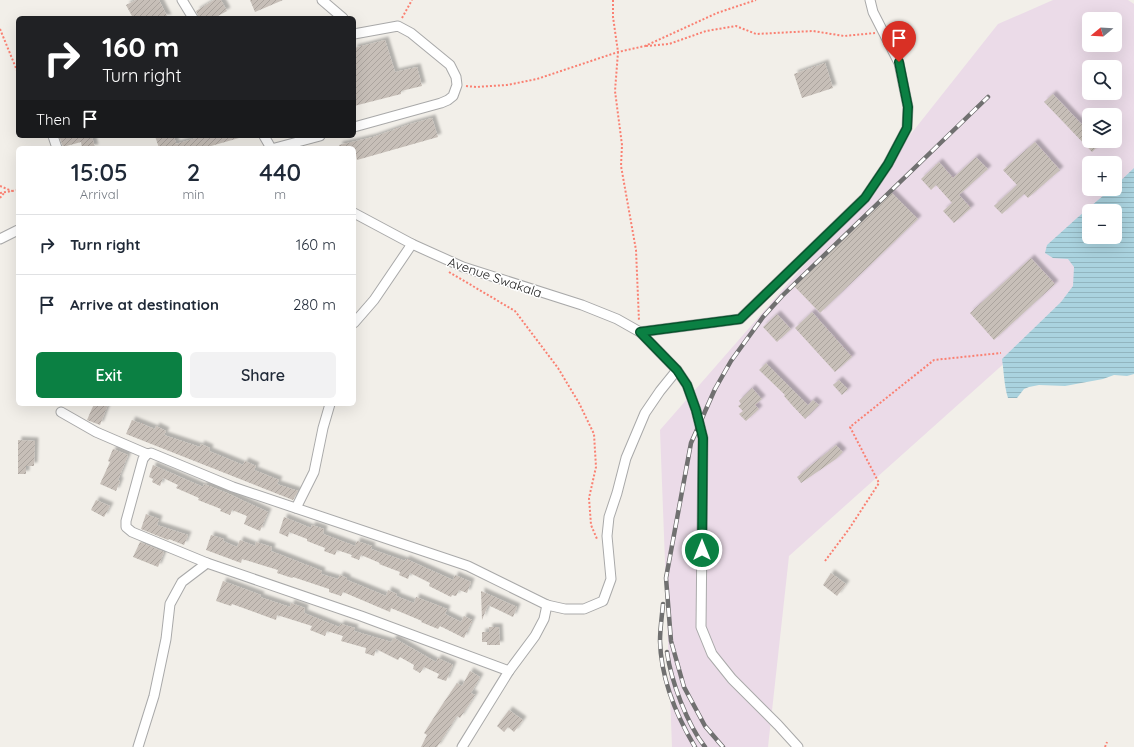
<!DOCTYPE html>
<meta charset="utf-8">
<style>
body{margin:0;font-family:Quicksand,sans-serif;background:#f2f2f3;color:#1f2937;height:100vh;display:flex;flex-direction:column;font-size:15px;white-space:nowrap}
*{box-sizing:border-box;margin:0}
p{font-size:13px;color:#747a83}
.icon{flex:none;width:22px;height:22px;fill:none;stroke:currentColor;stroke-width:2;stroke-linecap:round;stroke-linejoin:round}
.map{position:relative;flex:1;overflow:hidden}
.sheet{position:absolute;left:16px;top:146px;width:340px;height:260px;display:flex;flex-direction:column;background:#fff;border-radius:6px;box-shadow:0 4px 16px #0002}
.sheet>*{flex:none}
.banner{position:absolute;left:16px;top:16px;width:340px;height:122px;border-radius:6px;box-shadow:0 4px 16px #0002;background:#202124;color:#fff;overflow:hidden}
.needle{width:26px;rotate:252deg}
.tools{position:absolute;left:1082px;top:12px;display:grid;gap:8px}
.tools a{display:grid;place-items:center;width:40px;height:40px;border-radius:6px;background:#fff;box-shadow:0 4px 16px #0002;font-size:20px}
.pin{position:absolute;display:grid;place-items:center;width:34px;height:34px;color:#fff;margin:-41px -17px;border-radius:50% 50% 50% 0;rotate:-45deg;box-shadow:0 0 4px #0007}
.pin .icon{rotate:45deg}
.me{position:absolute;width:44px;margin:-22px;rotate:0deg;stroke-linejoin:round;filter:drop-shadow(0 0 3px #0008)}
.turn{display:flex;align-items:center;gap:14px;height:84px;padding:0 20px;font-size:18px}
.turn .icon{width:52px;height:52px;stroke-width:2.5}
.turn b{display:block;font-size:28px;line-height:34px}
.then{display:flex;align-items:center;height:38px;padding:0 20px;background:#0003;gap:8px;font-size:15px}
.eta{display:flex;justify-content:space-evenly;align-items:center;height:68px;text-align:center}
.eta b{font-size:24px;font-weight:600;line-height:28px}
.action{display:flex;gap:8px;margin-top:auto;padding:8px 20px}
.action a{flex:1;height:46px;border-radius:6px;background:#0b8043;color:#fff;font-size:16px;font-weight:600;line-height:46px;text-align:center}
.action a+a{background:#f2f2f3;color:#1f2937}
ul{padding:0;list-style:none}
li{display:flex;align-items:center;gap:12px;height:60px;padding:0 20px;border-top:1px solid #e0e1e3}
li div{flex:1}
li b{display:block;font-size:15px}
li em{font-style:normal}
.map>svg:first-child{display:block}
.industrial{fill:#ebdbe8;fill-rule:evenodd}
.water{fill:url(#water-rules);fill-rule:evenodd}
.building{fill:url(#building-hatch);filter:url(#shadow)}
.lines{fill:none;stroke-linecap:round;stroke-linejoin:round}
.minor-casing{stroke:#a9a9a9;stroke-width:11}
.path{stroke:#fa8072;stroke-width:2;stroke-dasharray:2 2;stroke-linecap:butt}
.minor{stroke:#fff;stroke-width:9}
.rail-casing{stroke:#707070;stroke-width:4.5}
.rail{stroke:#fff;stroke-width:3;stroke-dasharray:9;stroke-linecap:butt}
.route-casing{stroke:#07532c;stroke-width:10}
.route{stroke:#0b8043;stroke-width:7}
.labels{text-anchor:middle;stroke-width:3;stroke-linejoin:round;paint-order:stroke}
.street-label{font-size:13px;fill:#222;stroke:#fff}
</style>
<div class="map">
<svg width="1134" height="747" viewBox="0 0 1134 747">
<defs>
<pattern id="water-rules" width="6" height="5" patternUnits="userSpaceOnUse"><rect width="6" height="5" fill="#aad3df"/><path d="M0 2.5h6" fill="none" stroke="#92b5bf"/></pattern>
<pattern id="building-hatch" width="6" height="6" patternUnits="userSpaceOnUse"><rect width="6" height="6" fill="#c7bfb8"/><path d="M-1 1l2-2M0 6l6-6M5 7l2-2" fill="none" stroke="#aba49e"/></pattern>
<filter id="shadow"><feDropShadow dx="3.5" dy="-3.5" stdDeviation="1" flood-color="#0004"/></filter>
</defs>
<rect width="100%" height="100%" fill="#f2efe9"/>
<path class="industrial" d="M1053,0H1128L1134,4V247L789,556L768,747H672L660,430L834,231L998,24ZM1089,19H1115V45H1089ZM1089,67H1115V93H1089ZM1089,115H1115V141H1089ZM1089,163H1115V189H1089ZM1089,211H1115V237H1089Z"/>
<path class="water" d="M1134,168V374L1127,376L1114,375L1103,379L1065,386L1039,385L1029,387L1024,389L1017,398H1008C1004,385 1004,372 1002,359L1061,302L1073,286L1074,267L1068,259L1053,258L1045,253L1047,245L1077,218L1111,189H1115V186ZM1089,211H1115V237H1089Z"/>
<g class="building">
<polygon points="136,0 159,0 168,18 133,18 126,5"/>
<polygon points="214,0 221,0 227,11 214,18 199,18 196,11"/>
<polygon points="250,0 283,0 255,12"/>
<polygon points="385,40 395,72 417,67 422,86 401,91 401,94 354,106 354,48"/>
<polygon points="825,63 833,88 802,98 794,74"/>
<polygon points="1053,94 1089,132 1089,141 1103,141 1092,152 1044,102"/>
<polygon points="432,118 438,137 357,160 356,155 354,156 354,148 339,148 339,145 373,137 410,124"/>
<polygon points="59,136 92,136 95,148 82,148 81,142 63,147"/>
<polygon points="155,136 174,136 176,144 203,136 239,136 239,138 204,148 159,148"/>
<polygon points="1035,142 1060,170 1028,198 1024,194 1002,214 994,206 1017,185 1003,170"/>
<polygon points="976,157 988,169 959,195 971,208 954,223 943,211 952,203 936,185 931,190 921,179 939,162 953,178"/>
<polygon points="891,192 918,219 820,313 794,286"/>
<polygon points="1031,258 1055,284 994,340 970,313"/>
<polygon points="812,312 852,357 835,372 795,328"/>
<polygon points="777,314 791,329 777,342 763,327"/>
<polygon points="766,363 808,405 813,400 819,405 805,419 791,404 784,396 785,395 759,370"/>
<polygon points="839,380 848,389 842,395 833,385"/>
<polygon points="752,388 762,399 755,405 759,409 746,421 739,414 743,411 738,406 741,404 739,401"/>
<polygon points="94,404 108,404 100,425 87,420"/>
<polygon points="132,420 155,429 156,426 166,431 164,435 200,447 201,444 210,448 209,451 243,465 245,461 256,466 254,470 279,480 277,484 298,491 293,500 126,434"/>
<polygon points="18,440 35,441 34,466 26,466 26,474 18,474"/>
<polygon points="836,445 843,452 836,459 801,483 797,477"/>
<polygon points="113,449 128,455 118,480 120,481 116,491 100,484 110,462 108,461"/>
<polygon points="153,465 203,487 204,484 227,493 268,512 260,531 244,524 247,516 232,510 230,515 220,511 221,509 198,500 199,498 176,488 178,485 163,478 160,486 152,482 153,479 149,477"/>
<polygon points="96,500 110,506 104,517 91,510"/>
<polygon points="146,514 159,519 157,525 188,535 184,545 169,539 168,540 141,529"/>
<polygon points="284,517 311,528 312,525 324,529 323,534 355,546 357,541 372,546 371,549 405,561 406,559 453,580 455,575 471,582 467,593 459,590 456,596 452,595 451,597 429,586 430,583 410,573 408,579 399,575 400,572 379,564 380,563 361,555 359,560 351,557 352,555 337,550 335,555 324,551 325,548 307,541 307,539 289,532 288,537 279,533"/>
<polygon points="211,535 224,539 223,541 237,547 240,540 255,546 256,542 272,547 271,551 322,571 321,574 338,579 340,575 347,578 347,580 386,596 388,590 397,594 396,596 414,603 416,597 447,609 445,614 461,622 464,616 472,620 464,638 440,626 438,629 421,622 422,621 391,608 390,612 343,592 341,596 329,592 329,589 293,577 292,578 277,573 278,570 242,559 241,563 206,550"/>
<polygon points="140,542 164,552 158,567 133,557"/>
<polygon points="831,573 846,584 837,596 823,585"/>
<polygon points="223,581 261,595 260,597 290,607 291,603 305,608 304,613 339,627 341,624 355,628 354,631 391,642 394,638 436,662 438,658 453,665 446,681 437,678 439,674 424,667 420,673 413,669 414,665 400,657 398,660 376,649 374,656 365,653 366,648 341,641 343,636 327,631 325,636 310,630 312,626 277,615 276,620 232,604 231,606 216,601"/>
<polygon points="481,591 517,607 513,617 488,605 482,620"/>
<polygon points="489,627 499,627 500,645 487,645 487,642 482,642 482,632 489,632"/>
<polygon points="470,671 480,677 471,693 475,695 460,718 457,716 437,747 421,747 427,735 424,733 442,705 457,683 462,686"/>
<polygon points="509,710 523,720 514,732 508,727 504,732 497,726"/>
</g>
<g class="lines">
<g class="minor-casing">
<g id="minor">
<polyline points="182,0 193,18"/>
<polyline points="322,0 343,18"/>
<polyline points="354,34 398,26 411,33 450,65 456,77 457,85 453,96 448,100 441,103 354,127"/>
<polyline points="53,136 57,148"/>
<polyline points="264,136 271,148"/>
<polyline points="275,148 320,136"/>
<polyline points="354,213 412,244 463,267 582,305 617,319 640,332 677,370 687,385 696,410 703,438 701,627 712,654 732,679 778,725 798,747"/>
<polyline points="0,239 18,230"/>
<polyline points="354,323 374,300 412,244"/>
<polyline points="640,332 740,319 865,198 888,164 907,128 908,107 899,63 873,12 870,0"/>
<polyline points="61,412 96,432 147,454 151,453 233,487 468,566 547,605 565,609 584,609 603,601 611,579 607,536 609,517 617,493 626,458 645,413 660,391 677,370"/>
<polyline points="147,454 143,459 126,521 126,527 132,532 207,563 361,616 509,671"/>
<polyline points="296,508 314,472 323,428 330,404"/>
<polyline points="138,747 154,696 166,639 170,604 182,582 207,563"/>
<polyline points="462,747 509,671 535,636 544,619 547,605"/>
</g>
</g>
<g class="path">
<polyline points="613,0 613,17 618,52 615,91 622,145 621,166 636,250 639,321"/>
<polyline points="402,18 412,0"/>
<polyline points="891,27 911,38"/>
<polyline points="0,29 18,73"/>
<polyline points="646,46 669,44 706,31 736,26 756,34 813,31 844,36 875,33"/>
<polyline points="466,86 476,87 507,85 537,79 618,52 645,46 717,13 756,0"/>
<polyline points="0,186 12,191"/>
<polyline points="0,193 18,190"/>
<polyline points="0,198 4,193"/>
<polyline points="449,272 515,311 558,368 579,403 594,434 596,467 589,498 591,525 597,539"/>
<polyline points="825,561 849,529 879,483 850,427 934,360 1001,353"/>
<polyline points="1105,747 1107,742"/>
</g>
<use href="#minor" class="minor"/>
<g class="rail-casing">
<g id="rail">
<path d="M663,604C662,616 660,629 660,641C661,679 676,715 695,747"/>
<path d="M667,652C671,681 687,724 705,747"/>
<polyline points="723,747 705,726 684,687 671,641 666,578 691,443 715,389 731,361 763,317 782,296 988,97"/>
</g>
</g>
<use href="#rail" class="rail"/>
</g>
<g class="lines">
<g class="route-casing">
<polyline id="route" points="702,550 703,438 696,410 687,385 677,370 640,332 740,319 865,198 888,164 907,128 908,107 899,62"/>
</g>
<use href="#route" class="route"/>
</g>
<g class="labels">
<g class="street-label">
<text transform="translate(495 277) rotate(19)" y="5">Avenue Swakala</text>
</g>
</g>
</svg>
<div class="tools">
<a><svg class="needle" viewBox="-14 -14 28 28"><path d="M0-13l5 13h-10z" fill="#e53935"/><path d="M0 13l5-13h-10z" fill="#747a83"/></svg></a>
<a><svg class="icon" aria-label="search" viewBox="0 0 24 24"><circle cx="10" cy="10" r="6"/><path d="M15 15l6 6"/></svg></a>
<a><svg class="icon" aria-label="layers" viewBox="0 0 24 24"><path d="M12 4l9 5-9 5-9-5zM3 14l9 5 9-5"/></svg></a>
<a>+</a>
<a>−</a>
</div>
<div class="pin" style="left:899px;top:62px;background:#d93025"><svg class="icon" aria-label="arrive" viewBox="0 0 24 24"><path d="M6 21V4h12l-3 4 3 4H6"/></svg></div>
<svg class="me" style="left:702px;top:550px" viewBox="-20 -20 40 40"><circle r="17" fill="#0b8043" stroke="#fff" stroke-width="3"/><path d="M0-11L8 9 0 5-8 9z" fill="#fff"/></svg>
<div class="banner">
<div class="turn"><svg class="icon" aria-label="right" viewBox="0 0 24 24"><path d="M7 20v-9h11M14 6l5 5-5 5"/></svg><div><b>160 m</b>Turn right</div></div>
<div class="then">Then<svg class="icon" aria-label="arrive" viewBox="0 0 24 24"><path d="M6 21V4h12l-3 4 3 4H6"/></svg></div>
</div>
<section class="sheet">
<div class="eta">
<div><b>15:05</b><p>Arrival</p></div>
<div><b>2</b><p>min</p></div>
<div><b>440</b><p>m</p></div>
</div>
<ul>
<li><svg class="icon" aria-label="right" viewBox="0 0 24 24"><path d="M7 20v-9h11M14 6l5 5-5 5"/></svg><div><b>Turn right</b></div><em>160 m</em></li>
<li><svg class="icon" aria-label="arrive" viewBox="0 0 24 24"><path d="M6 21V4h12l-3 4 3 4H6"/></svg><div><b>Arrive at destination</b></div><em>280 m</em></li>
</ul>
<div class="action"><a>Exit</a><a>Share</a></div>
</section>
</div>
